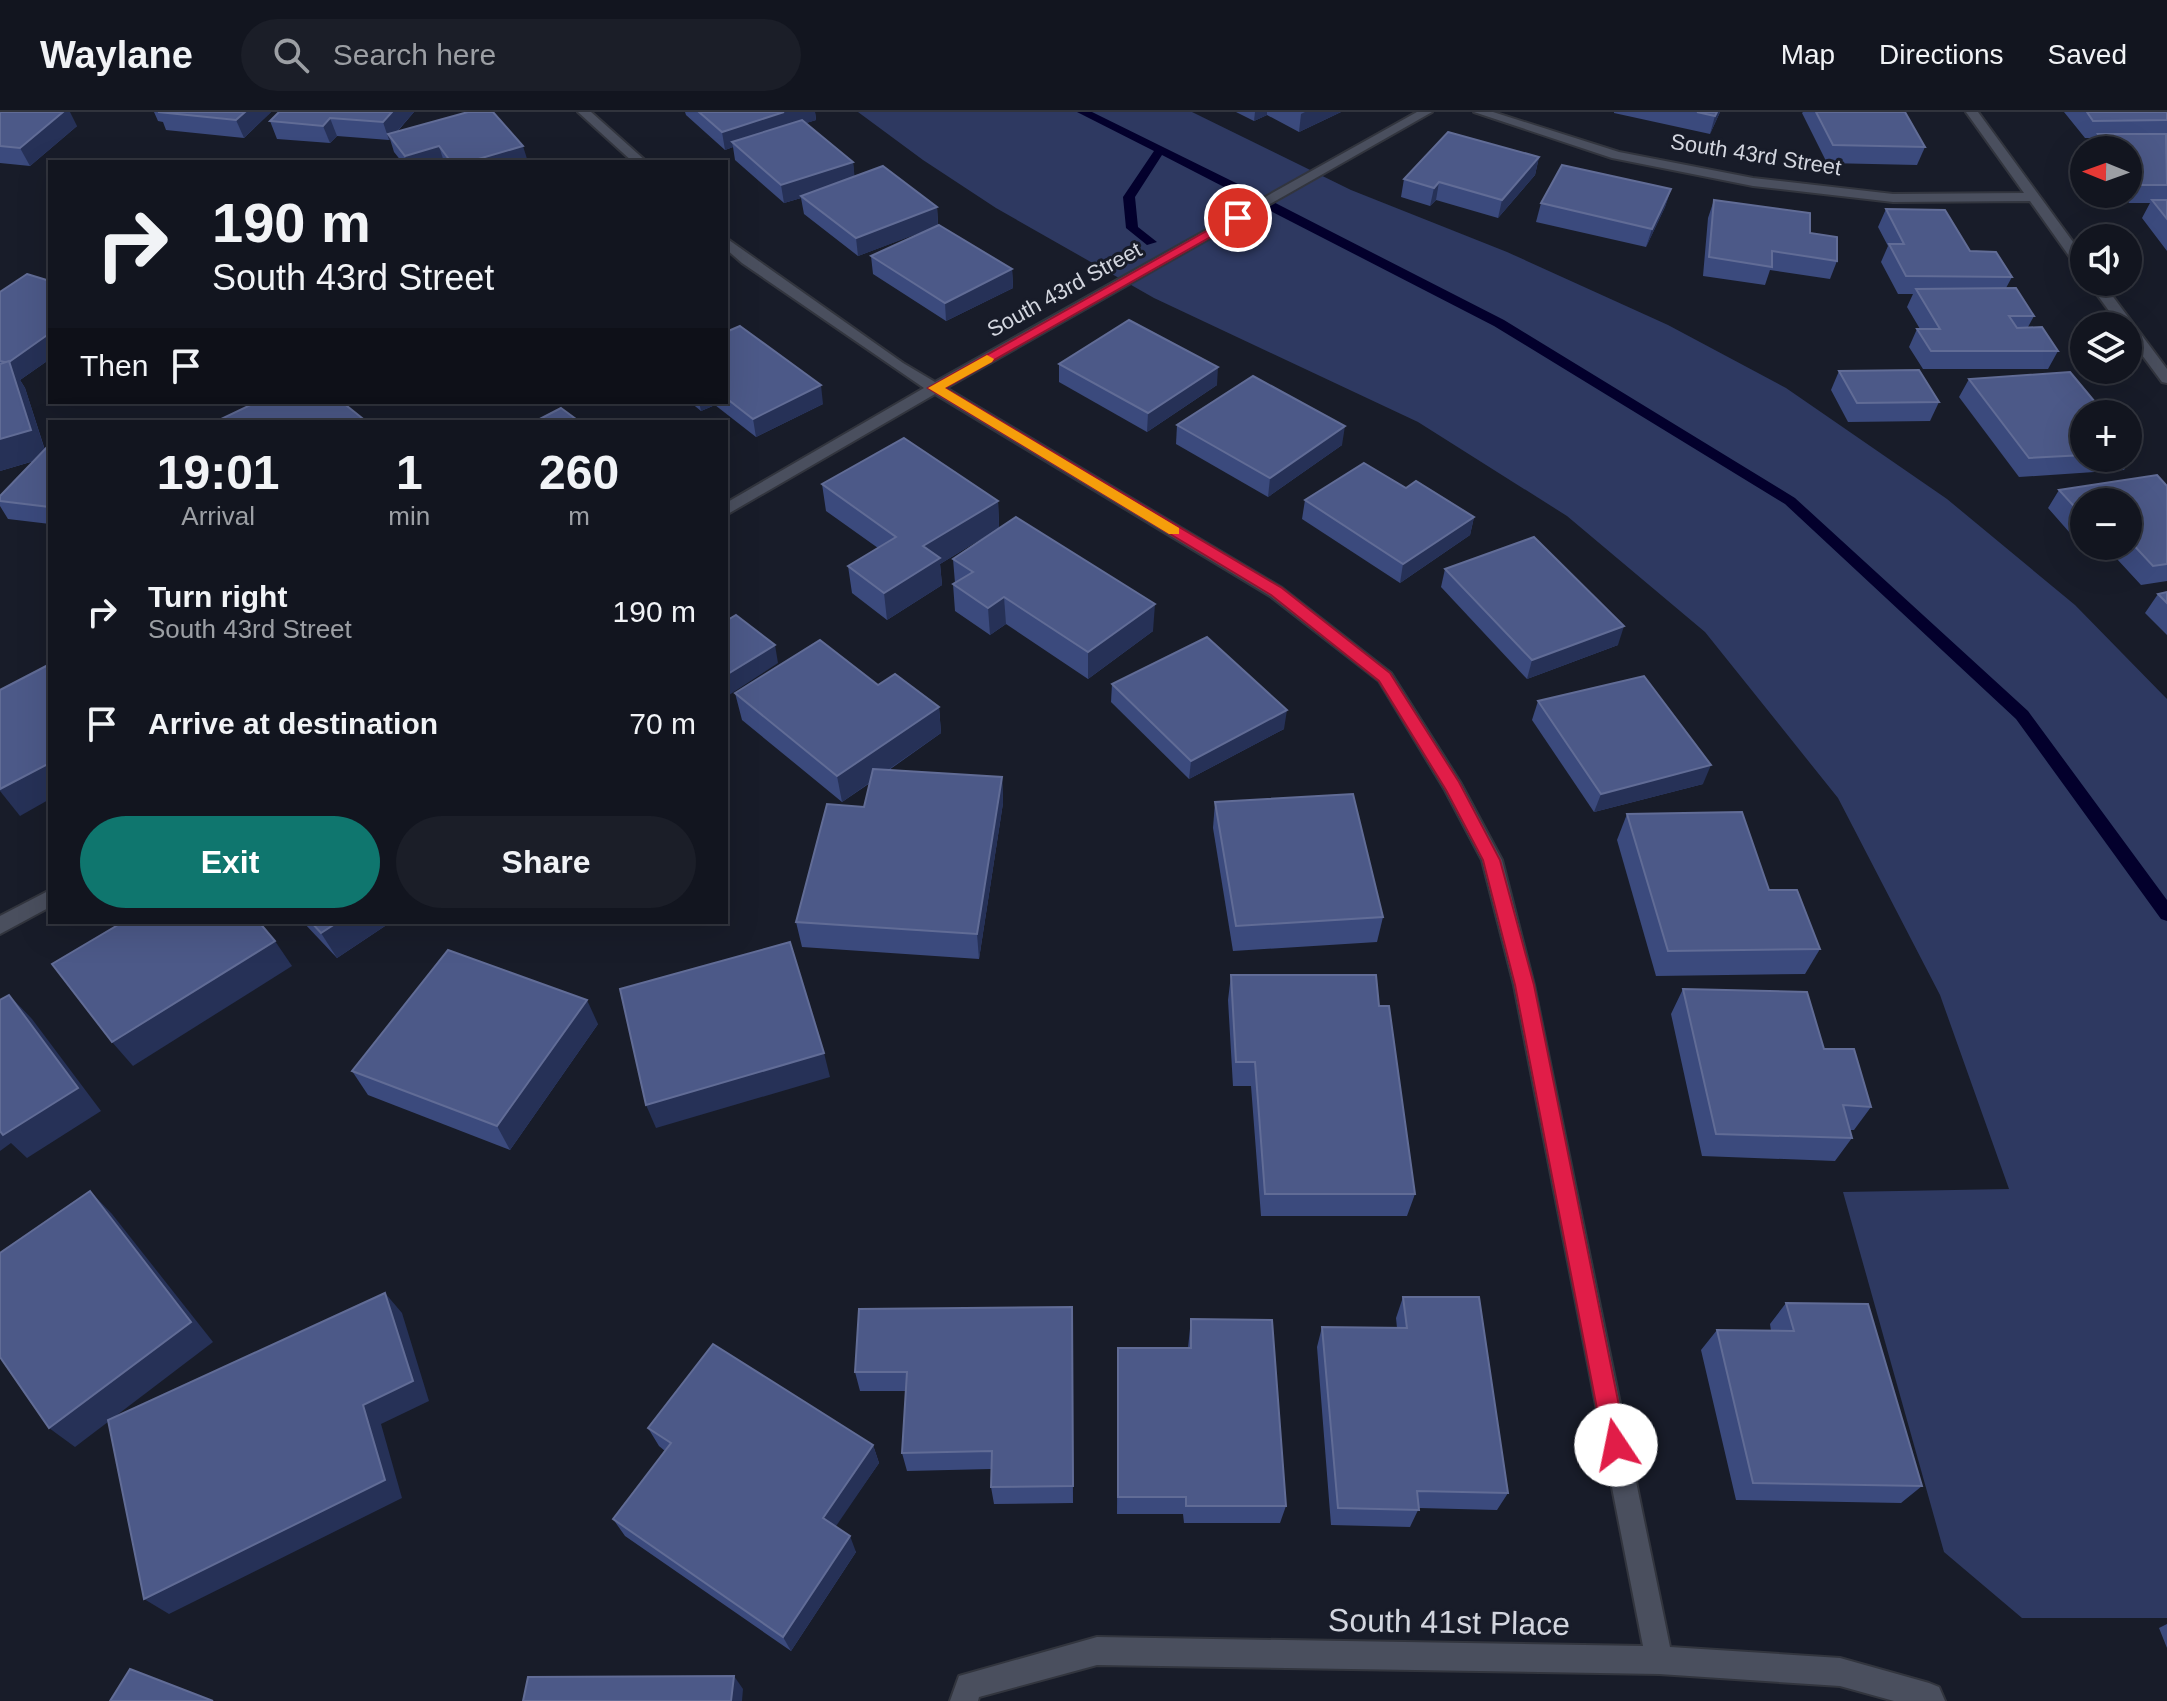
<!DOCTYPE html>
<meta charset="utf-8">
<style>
body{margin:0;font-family:Arial,sans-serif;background:#1b1e28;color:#f1f3f6;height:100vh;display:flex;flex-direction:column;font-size:30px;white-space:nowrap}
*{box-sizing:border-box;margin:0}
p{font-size:26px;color:#9c9fa4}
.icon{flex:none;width:44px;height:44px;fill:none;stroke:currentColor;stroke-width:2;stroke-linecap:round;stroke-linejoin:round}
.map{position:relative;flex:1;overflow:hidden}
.sheet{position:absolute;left:48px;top:308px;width:680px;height:504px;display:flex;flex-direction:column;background:#12151f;border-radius:0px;box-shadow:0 8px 32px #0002,0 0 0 2px #31343d}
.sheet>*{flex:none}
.hud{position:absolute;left:48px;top:48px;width:680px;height:244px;border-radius:0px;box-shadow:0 8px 32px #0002,0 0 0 2px #31343d;background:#12151f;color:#f1f3f6;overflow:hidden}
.needle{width:52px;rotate:271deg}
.buttons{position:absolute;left:2070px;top:24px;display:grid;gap:16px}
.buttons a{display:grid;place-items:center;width:72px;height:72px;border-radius:50%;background:#12151f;box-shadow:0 8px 32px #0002,0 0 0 2px #31343d;font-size:40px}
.pin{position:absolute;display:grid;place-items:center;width:68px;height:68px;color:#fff;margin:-34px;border:4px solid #fff;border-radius:50%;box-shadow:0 2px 8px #0007}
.me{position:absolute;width:88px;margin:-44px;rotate:349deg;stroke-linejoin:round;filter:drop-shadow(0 0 6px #0008)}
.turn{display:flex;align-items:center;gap:28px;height:168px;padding:0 32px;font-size:36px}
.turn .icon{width:104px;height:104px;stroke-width:2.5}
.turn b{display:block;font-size:56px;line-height:68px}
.then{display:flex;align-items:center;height:76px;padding:0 32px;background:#0003;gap:16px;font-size:30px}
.eta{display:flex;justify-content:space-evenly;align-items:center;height:136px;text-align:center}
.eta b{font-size:48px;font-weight:600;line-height:56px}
.cta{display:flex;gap:16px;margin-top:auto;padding:16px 32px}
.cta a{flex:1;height:92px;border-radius:48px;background:#0f766e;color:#fff;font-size:32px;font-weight:600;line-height:92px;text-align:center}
.cta a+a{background:#1b1e28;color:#f1f3f6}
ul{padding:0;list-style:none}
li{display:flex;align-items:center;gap:24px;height:112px;padding:0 32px}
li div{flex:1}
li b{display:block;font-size:30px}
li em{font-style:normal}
header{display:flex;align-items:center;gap:48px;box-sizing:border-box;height:112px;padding:0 40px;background:#12151f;border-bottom:2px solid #31343d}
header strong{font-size:38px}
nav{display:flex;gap:44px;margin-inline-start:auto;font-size:28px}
.search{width:560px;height:72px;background:#1b1e28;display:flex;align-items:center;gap:20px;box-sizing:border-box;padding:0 28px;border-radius:44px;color:#9c9fa4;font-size:30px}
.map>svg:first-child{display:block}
.green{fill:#2e3961}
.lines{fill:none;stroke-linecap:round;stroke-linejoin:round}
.stream{fill:#03002c;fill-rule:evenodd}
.street-casing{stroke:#32353e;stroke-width:4}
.street{fill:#4a4f5e;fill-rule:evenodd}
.wall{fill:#3b4a7d}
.shaded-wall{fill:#263157}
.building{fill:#4c5988;stroke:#616c96;stroke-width:2}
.route{fill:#e11d48;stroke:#92132f;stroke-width:2}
.slow{fill:#f59e0b}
.labels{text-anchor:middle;stroke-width:6;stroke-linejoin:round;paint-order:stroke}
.far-street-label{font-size:22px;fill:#d3d6df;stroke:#181c29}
.near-street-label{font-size:32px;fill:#d3d6df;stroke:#181c29}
</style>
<header>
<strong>Waylane</strong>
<div class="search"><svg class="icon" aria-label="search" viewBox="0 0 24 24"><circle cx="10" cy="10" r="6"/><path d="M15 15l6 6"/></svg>Search here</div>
<nav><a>Map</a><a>Directions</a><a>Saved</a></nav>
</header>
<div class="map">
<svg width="2167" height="1589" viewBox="0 0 2167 1589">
<rect width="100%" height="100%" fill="#181c29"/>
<polygon class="green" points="858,0 1192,0 1351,78 1507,140 1668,213 1786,276 1947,387 2075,493 2167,587 2167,1506 2022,1506 1944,1440 1843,1080 2009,1077 1940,883 1838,686 1705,520 1567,404 1418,310 1154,186 996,96 923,48"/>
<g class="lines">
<polygon class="stream" points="1077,0 1092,0 1238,72 1504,208 1795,386 2028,599 2167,788 2167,809 2161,807 2016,607 1785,392 1494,214 1162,43 1135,85 1138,115 1157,130 1147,133 1126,116 1123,85 1154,39"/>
<g class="street-casing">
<g id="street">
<polygon points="578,0 591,0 647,50 633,50"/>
<polygon points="1417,0 1432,0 946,276 1282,476 1391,561 1460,670 1502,748 1534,873 1670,1535 1840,1546 1929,1571 1939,1575 1945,1589 1894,1589 1840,1574 1659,1562 1097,1553 979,1585 978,1589 950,1589 959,1564 1097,1525 1643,1534 1514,873 1482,748 1445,678 1379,569 1270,484 935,282 726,403 726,391 924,276 742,151 726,137 726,126 903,251 935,270"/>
<polygon points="1474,0 1493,0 1619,40 1753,66 1893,82 2024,81 1966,0 1978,0 2084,145 2084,159 2079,158 2030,89 1893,90 1753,74 1612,46"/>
<polygon points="2088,170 2102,170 2167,257 2167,271 2162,270 2128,224 2128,214 2120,214"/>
<polygon points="50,778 50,795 0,822 0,804"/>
</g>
</g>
<use href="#street" class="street"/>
</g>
<g class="wall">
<polygon points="0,0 77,14 30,54 0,51"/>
<polygon points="154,0 271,0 244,26 166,18 163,10 158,9"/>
<polygon points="279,0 414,0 397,20 528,50 402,50 394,40 390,27 389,28 337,24 330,31 277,27 270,9"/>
<polygon points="685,0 815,0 816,8 806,11 853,50 854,64 937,95 938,113 1012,157 1013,176 946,209 873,162 871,144 929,117 858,144 804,102 801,86 784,91 735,48 733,35 725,38 686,3"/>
<polygon points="1236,0 1341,0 1299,20 1267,3 1254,9"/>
<polygon points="1614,0 1720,0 1710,22 1614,1"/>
<polygon points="1803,0 1905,0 1925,35 1917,53 1827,51 1802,1"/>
<polygon points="2064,0 2167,0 2167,139 2142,106 2150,91 2129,91 2122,82 2128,82 2128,38 2090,38 2096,26 2085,26"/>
<polygon points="1539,45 1535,63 1498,106 1436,88 1430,94 1401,85 1404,67"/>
<polygon points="1671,77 1665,95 1646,135 1536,110 1541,91"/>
<polygon points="1714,88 1810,121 1837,149 1830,167 1770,158 1765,173 1703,164 1708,106"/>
<polygon points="1886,97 1970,139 2012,165 2006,176 2034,204 2028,215 2058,239 2048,257 1923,257 1909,235 1917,217 1920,217 1907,195 1913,182 1898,182 1881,150 1888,134 1878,115"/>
<polygon points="50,169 50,247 20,268 25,276 45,338 50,332 50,412 8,407 0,394 0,384 34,349 0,359 0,180"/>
<polygon points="726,220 823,292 756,325 715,293 701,299 690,290 726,290"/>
<polygon points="1059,252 1217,273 1147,320 1059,270"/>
<polygon points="1839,259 1939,290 1930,309 1848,310 1831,278"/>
<polygon points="1969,267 2084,302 2084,346 2128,346 2128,330 2136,339 2124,358 2019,365 1959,285"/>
<polygon points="1177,313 1342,333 1268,385 1176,332"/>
<polygon points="822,372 998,389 999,416 940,452 942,473 887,508 852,481 848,454 878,436 826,399"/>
<polygon points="2167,374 2167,469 2141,473 2105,434 2128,434 2128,390 2084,390 2084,428 2077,429 2048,396 2059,378"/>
<polygon points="1406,376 1474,405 1470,423 1400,471 1302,407 1305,388"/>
<polygon points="953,447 1153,519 1088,567 1006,512 990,523 955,499 953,472 955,471"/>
<polygon points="1445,457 1618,533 1527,567 1441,475"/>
<polygon points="2167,480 2167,523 2145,501 2158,482"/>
<polygon points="1112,572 1284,617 1189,667 1111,590"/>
<polygon points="878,573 939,595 941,621 889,658 1002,665 1003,691 979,847 802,835 796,810 864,695 870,671 842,690 742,608 735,581"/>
<polygon points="1538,589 1703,672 1594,700 1532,608"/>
<polygon points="1215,690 1383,805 1377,830 1233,839 1213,716"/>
<polygon points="1627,702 1769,778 1820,837 1805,862 1656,864 1617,728"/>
<polygon points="303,810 391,810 337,846"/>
<polygon points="1231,863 1415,1082 1407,1104 1261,1104 1251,974 1233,974 1228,888"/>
<polygon points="1683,877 1824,937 1871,995 1854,1018 1850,1018 1852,1026 1835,1049 1702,1044 1671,902"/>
<polygon points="598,912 510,1038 368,983 352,959"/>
<polygon points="1403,1185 1508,1381 1497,1398 1419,1396 1410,1415 1331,1413 1317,1235 1322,1215 1397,1216 1396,1206"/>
<polygon points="1786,1191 1922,1374 1901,1391 1736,1388 1701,1238 1717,1218 1771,1219 1770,1212"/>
<polygon points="1072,1195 1073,1391 994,1392 991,1375 991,1357 907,1359 902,1341 906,1279 860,1279 855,1260"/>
<polygon points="1191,1207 1286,1394 1280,1411 1184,1411 1183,1402 1117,1402 1118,1236 1188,1236"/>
<polygon points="648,1316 873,1333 879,1351 835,1414 856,1440 791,1539 625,1424 613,1407 665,1339 659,1334"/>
<polygon points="2167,1512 2167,1536 2159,1516"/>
</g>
<g class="shaded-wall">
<polygon points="63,0 70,0 77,14 30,54 20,36"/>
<polygon points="245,0 271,0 244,26 236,8"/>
<polygon points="392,0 414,0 391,26 388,22 390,27 389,28 383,10"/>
<polygon points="784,0 815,0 816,8 736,34 732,30 733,35 725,38 722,20"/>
<polygon points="1255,0 1267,0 1267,3 1254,9"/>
<polygon points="1305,0 1341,0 1299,20 1301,2"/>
<polygon points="1717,0 1720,0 1710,22 1715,4"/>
<polygon points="330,6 337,24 330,31 323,14"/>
<polygon points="439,34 444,50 407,50 405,44"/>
<polygon points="523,34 528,50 468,50"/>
<polygon points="1539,45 1535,63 1498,106 1502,88"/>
<polygon points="853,50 855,68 801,84 801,86 784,91 781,73"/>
<polygon points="1439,70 1436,88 1430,94 1434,76"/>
<polygon points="1671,77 1665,95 1646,135 1652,117"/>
<polygon points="937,95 938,114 858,144 856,126"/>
<polygon points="1012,157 1013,176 946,209 945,191"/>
<polygon points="50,221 50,247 20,268 25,276 47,345 0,359 0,327 9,250"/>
<polygon points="1218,255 1217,273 1147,320 1148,301"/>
<polygon points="821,273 823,292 756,325 753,307"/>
<polygon points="699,290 714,290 715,293 701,299"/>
<polygon points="1345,314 1342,333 1268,385 1270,366"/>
<polygon points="998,389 999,416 940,452 942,473 887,508 884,481 923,434"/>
<polygon points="1474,405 1470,423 1400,471 1403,452"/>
<polygon points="1004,485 1006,512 990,523 988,496"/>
<polygon points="1155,492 1153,519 1088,567 1088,540"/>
<polygon points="1624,514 1618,533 1527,567 1532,548"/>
<polygon points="775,533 778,551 726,585 726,563"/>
<polygon points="939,595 941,621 842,690 837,664"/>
<polygon points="1287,598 1284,617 1189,667 1191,649"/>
<polygon points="50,651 50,687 20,704 0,679 0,677"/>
<polygon points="1711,653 1703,672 1594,700 1601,682"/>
<polygon points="1002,665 1003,691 979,847 977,822"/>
<polygon points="338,810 391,810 337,846 321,821"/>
<polygon points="275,829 292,854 133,954 112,930"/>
<polygon points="9,883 32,907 101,999 27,1046 11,1031 0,1039 0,1015"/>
<polygon points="587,888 598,912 510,1038 497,1014"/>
<polygon points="824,941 830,965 656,1016 646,993"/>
<polygon points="90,1079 112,1102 213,1230 75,1335 49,1316"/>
<polygon points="385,1181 402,1201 429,1289 381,1312 402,1386 169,1502 144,1487 363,1293"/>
<polygon points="873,1333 879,1351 830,1423 823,1406"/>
<polygon points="850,1424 856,1440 791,1539 783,1525"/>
<polygon points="734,1564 743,1577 742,1589 731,1589"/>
</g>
<g class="building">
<polygon points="0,0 63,0 20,36 0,34"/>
<polygon points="158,0 245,0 236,8"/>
<polygon points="279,0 392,0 383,10 330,6 323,14 270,9"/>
<polygon points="468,0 493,0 523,34 468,50 451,50 439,34 405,44 388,22"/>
<polygon points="699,0 784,0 722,20"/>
<polygon points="1697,0 1717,0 1715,4"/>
<polygon points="1816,0 1905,0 1925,35 1833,33"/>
<polygon points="2087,0 2167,0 2167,8 2093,9"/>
<polygon points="802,8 853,50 781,73 732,30"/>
<polygon points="1448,20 1539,45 1502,88 1439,70 1434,76 1404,67"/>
<polygon points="2098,22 2166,22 2167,73 2138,73 2128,60 2128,38 2111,38"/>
<polygon points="1562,53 1671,77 1652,117 1541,91"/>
<polygon points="883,54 937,95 856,126 801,84"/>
<polygon points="1714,88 1810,101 1810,121 1837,125 1837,149 1772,139 1772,155 1709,145"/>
<polygon points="2152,88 2167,88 2167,107"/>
<polygon points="1886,97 1945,98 1970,139 1996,140 2012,165 1906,164 1889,132 1904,132"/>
<polygon points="939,113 1012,157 945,191 871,144"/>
<polygon points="27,162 50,169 50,221 9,250 4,250 0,249 0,180"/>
<polygon points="2016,176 2034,204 2009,204 2017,216 2042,215 2058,239 1931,239 1917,217 1940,217 1916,177"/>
<polygon points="1129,208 1218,255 1148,301 1059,252"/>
<polygon points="740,214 821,273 753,307 726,286 726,220"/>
<polygon points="9,249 31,318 0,327 0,252"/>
<polygon points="1919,258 1939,290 1857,291 1839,259"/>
<polygon points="2070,260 2105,302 2084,302 2084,343 2029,346 1969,267"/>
<polygon points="1253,264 1345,314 1270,366 1177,313"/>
<polygon points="257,290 342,290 362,306 353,310 224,310 221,307"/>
<polygon points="561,296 580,310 534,310"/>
<polygon points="904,326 998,389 923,434 940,446 884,481 848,454 896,425 822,372"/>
<polygon points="2128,330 2136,339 2128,340"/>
<polygon points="50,332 50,395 0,389 0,384"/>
<polygon points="1364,351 1406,376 1416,369 1474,405 1403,452 1305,388"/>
<polygon points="2157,363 2167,374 2167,452 2153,454 2128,427 2128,390 2084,390 2084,405 2059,378"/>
<polygon points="1016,405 1155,492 1088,540 1004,485 988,496 953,472 973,460 953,447"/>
<polygon points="1534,425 1624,514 1532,548 1445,457"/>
<polygon points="2167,480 2167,491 2158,482"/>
<polygon points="736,503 775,533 726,563 726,509"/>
<polygon points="1207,525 1287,598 1191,649 1112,572"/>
<polygon points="820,528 878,573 895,562 939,595 837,664 735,581"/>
<polygon points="50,552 50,651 0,677 0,578"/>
<polygon points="1644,564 1711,653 1601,682 1538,589"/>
<polygon points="873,657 1002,665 977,822 796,810 827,692 864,695"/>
<polygon points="1353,682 1383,805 1236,814 1215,690"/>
<polygon points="1742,700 1769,778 1797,778 1820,837 1668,839 1627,702"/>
<polygon points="123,810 259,810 275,829 112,930 52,852"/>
<polygon points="311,810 338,810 321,821"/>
<polygon points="790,830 824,941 646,993 620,877"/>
<polygon points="448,838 587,888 497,1014 352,959"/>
<polygon points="1231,863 1376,863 1379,894 1389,894 1415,1082 1265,1082 1255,950 1236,950"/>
<polygon points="1683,877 1807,880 1824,937 1854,937 1871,995 1843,993 1852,1026 1716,1022"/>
<polygon points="9,883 78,976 3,1023 0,1019 0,888"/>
<polygon points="90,1079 191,1210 49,1316 0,1245 0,1141"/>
<polygon points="385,1181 413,1269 363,1293 385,1368 144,1487 108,1308"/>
<polygon points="1403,1185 1479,1185 1508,1381 1417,1379 1419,1398 1338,1396 1322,1215 1407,1216"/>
<polygon points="1786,1191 1868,1192 1922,1374 1753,1371 1717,1218 1794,1219"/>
<polygon points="1072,1195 1073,1374 991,1375 992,1339 902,1341 907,1260 855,1260 859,1197"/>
<polygon points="1191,1207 1272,1208 1286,1394 1186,1394 1186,1385 1118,1385 1118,1236 1191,1236"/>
<polygon points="713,1232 873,1333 823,1406 850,1424 783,1525 613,1407 671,1331 648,1316"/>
<polygon points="130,1557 213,1589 110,1589"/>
<polygon points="734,1564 731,1589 523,1589 528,1565"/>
</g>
<polygon class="route" points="1233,104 1244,106 945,276 1282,476 1390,561 1459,670 1500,748 1534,873 1627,1333 1624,1341 1616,1345 1608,1341 1604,1333 1515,873 1483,748 1446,678 1379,569 1271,483 928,276"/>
<polygon class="slow" points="987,243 994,247 992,250 945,276 1179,416 1179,422 1169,422 928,276"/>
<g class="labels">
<g class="far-street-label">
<text transform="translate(1756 42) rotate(9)" y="8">South 43rd Street</text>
<text transform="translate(1064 177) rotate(-29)" y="8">South 43rd Street</text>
</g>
<g class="near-street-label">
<text transform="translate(1449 1510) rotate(1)" y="11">South 41st Place</text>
</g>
</g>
</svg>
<div class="buttons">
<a><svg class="needle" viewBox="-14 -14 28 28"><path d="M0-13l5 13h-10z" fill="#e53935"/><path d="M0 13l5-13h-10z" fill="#9c9fa4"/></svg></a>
<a><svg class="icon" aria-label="sound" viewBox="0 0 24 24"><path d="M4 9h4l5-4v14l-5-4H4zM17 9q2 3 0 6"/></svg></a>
<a><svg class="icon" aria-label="layers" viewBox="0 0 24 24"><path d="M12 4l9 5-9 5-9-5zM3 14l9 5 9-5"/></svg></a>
<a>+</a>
<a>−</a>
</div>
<div class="pin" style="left:1238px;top:106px;background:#d93025"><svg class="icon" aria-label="arrive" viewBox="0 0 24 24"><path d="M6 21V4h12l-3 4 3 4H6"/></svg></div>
<svg class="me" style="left:1616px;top:1333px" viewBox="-20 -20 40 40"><circle r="19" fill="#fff"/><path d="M0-13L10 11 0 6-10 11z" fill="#e11d48"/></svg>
<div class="hud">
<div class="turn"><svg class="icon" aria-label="right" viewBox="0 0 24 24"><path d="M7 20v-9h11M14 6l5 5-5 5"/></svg><div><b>190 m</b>South 43rd Street</div></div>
<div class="then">Then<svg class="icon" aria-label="arrive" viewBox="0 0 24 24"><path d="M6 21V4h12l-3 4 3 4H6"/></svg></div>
</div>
<section class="sheet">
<div class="eta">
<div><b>19:01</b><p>Arrival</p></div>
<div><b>1</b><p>min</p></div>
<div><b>260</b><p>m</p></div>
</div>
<ul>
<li><svg class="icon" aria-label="right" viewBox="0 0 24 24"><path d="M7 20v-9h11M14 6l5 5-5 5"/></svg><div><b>Turn right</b><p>South 43rd Street</p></div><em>190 m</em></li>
<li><svg class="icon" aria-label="arrive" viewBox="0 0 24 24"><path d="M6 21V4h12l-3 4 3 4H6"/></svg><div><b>Arrive at destination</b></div><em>70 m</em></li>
</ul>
<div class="cta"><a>Exit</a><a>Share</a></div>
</section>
</div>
